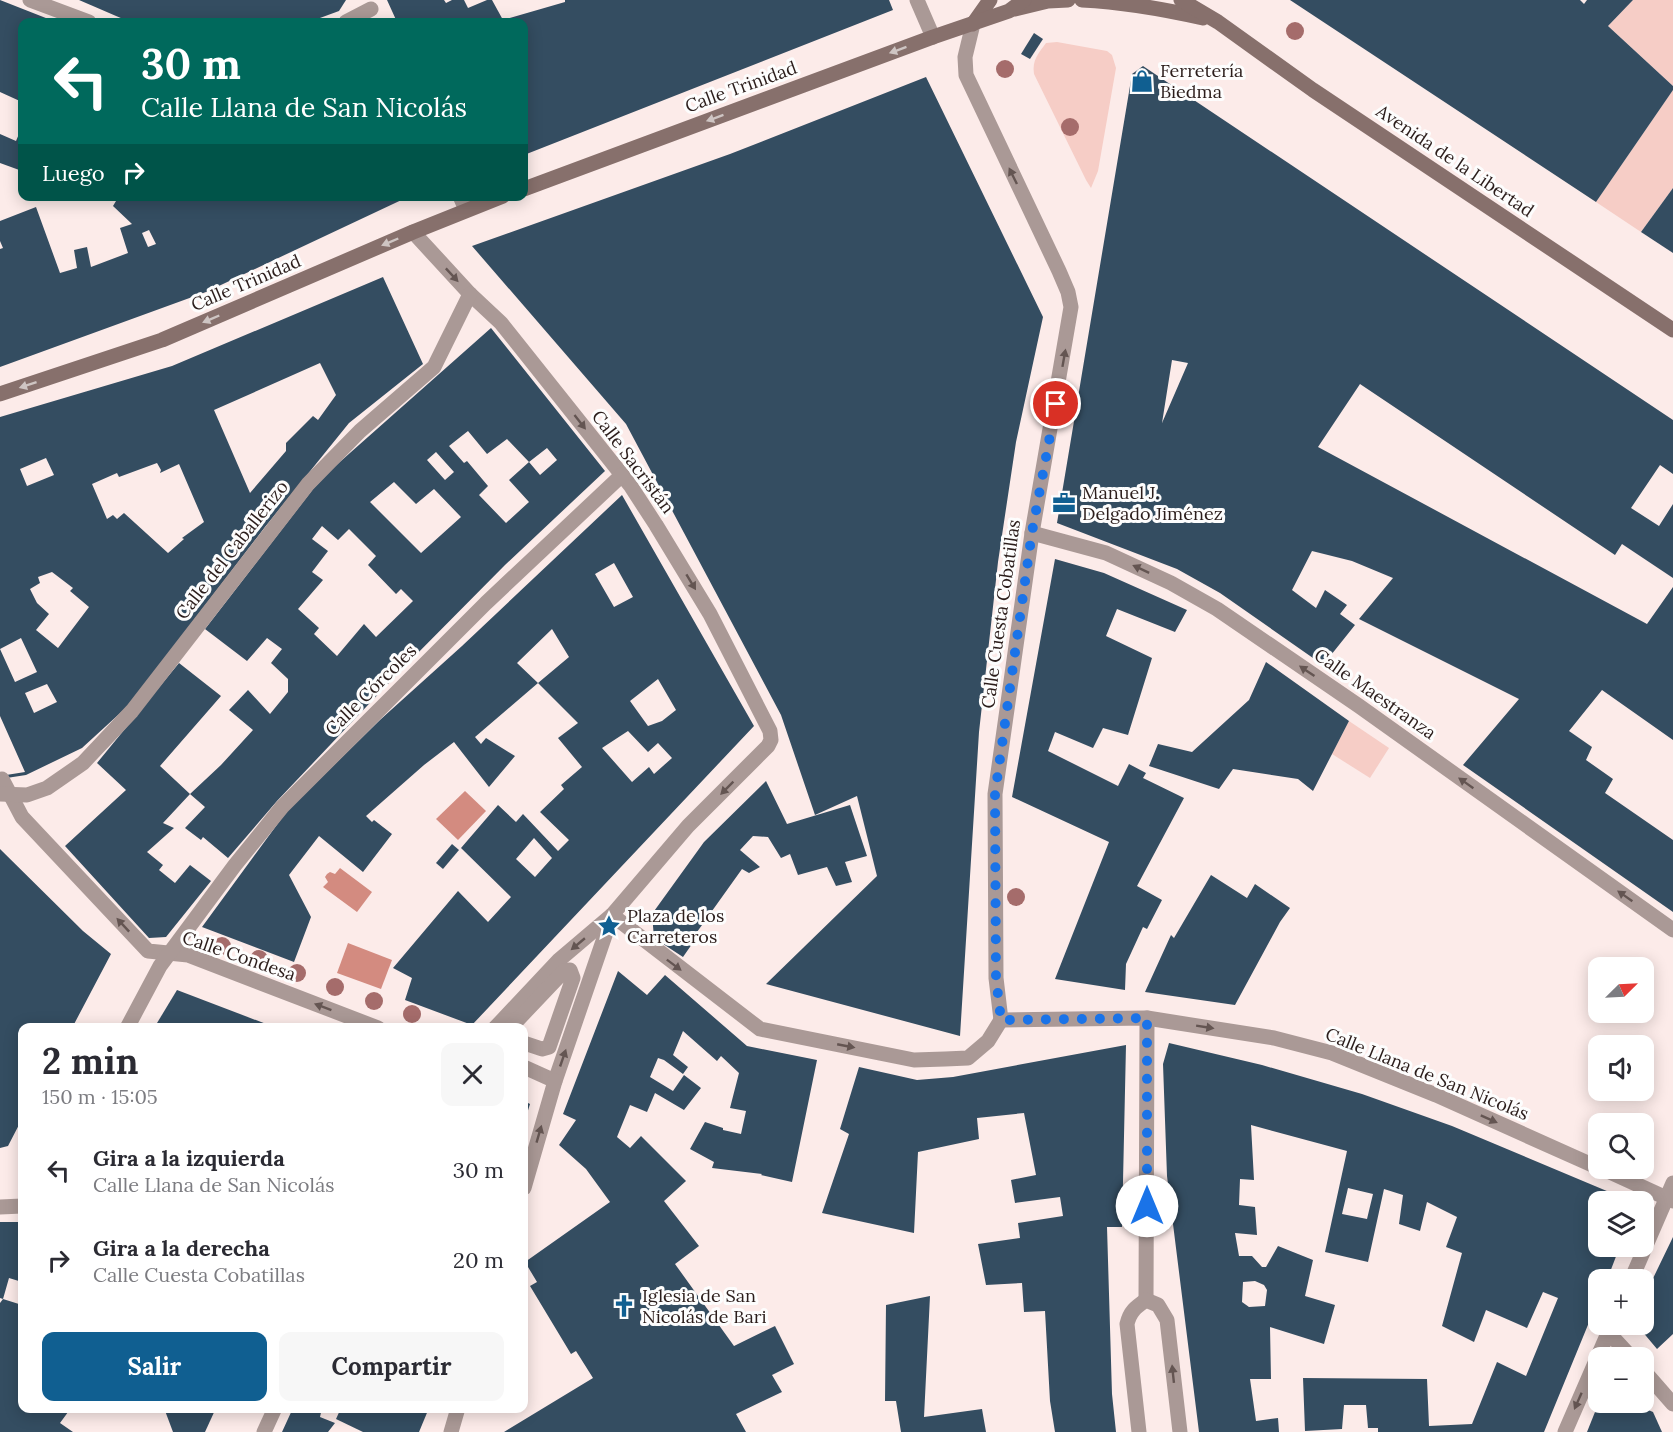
<!DOCTYPE html>
<html lang="es">
<meta charset="utf-8">
<style>
body{margin:0;font-family:Lora,serif;background:#f7f7f7;color:#2b2b33;height:100vh;display:flex;flex-direction:column;font-size:22px;white-space:nowrap}
*{box-sizing:border-box;margin:0}
p{font-size:20px;color:#7c7c81}
.icon{flex:none;width:33px;height:33px;fill:none;stroke:currentColor;stroke-width:2;stroke-linecap:round;stroke-linejoin:round}
.map{position:relative;flex:1;overflow:hidden}
.side{position:absolute;left:18px;top:1023px;width:510px;height:390px;display:flex;flex-direction:column;background:#fff;border-radius:12px;box-shadow:0 3px 15px #0003}
.side>*{flex:none}
.banner{position:absolute;left:18px;top:18px;width:510px;height:183px;border-radius:12px;box-shadow:0 3px 15px #0003;background:#00695c;color:#fff;overflow:hidden}
.needle{width:39px;rotate:66deg}
.buttons{position:absolute;left:1588px;top:957px;display:grid;gap:12px}
.buttons a{display:grid;place-items:center;width:66px;height:66px;border-radius:12px;background:#fff;box-shadow:0 3px 15px #0003;font-size:30px}
.pin{position:absolute;display:grid;place-items:center;width:51px;height:51px;color:#fff;margin:-26px;border:3px solid #fff;border-radius:50%;box-shadow:0 2px 6px #0007}
.me{position:absolute;width:66px;margin:-33px;rotate:0deg;stroke-linejoin:round;filter:drop-shadow(0 0 4px #0008)}
.turn{display:flex;align-items:center;gap:21px;height:126px;padding:0 24px;font-size:27px}
.turn .icon{width:78px;height:78px;stroke-width:2.5}
.turn b{display:block;font-size:42px;line-height:51px}
.then{display:flex;align-items:center;height:57px;padding:0 24px;background:#0003;gap:12px;font-size:22px}
.round{display:grid;place-items:center;flex:none;width:63px;height:63px;border-radius:12px;background:#f7f7f7}
.head{display:flex;align-items:center;justify-content:space-between;height:102px;padding:0 24px}
h1{font-size:36px;font-weight:700;line-height:45px}
.primary-button{display:flex;gap:12px;margin-top:auto;padding:12px 24px}
.primary-button a{flex:1;height:69px;border-radius:12px;background:#105f91;color:#fff;font-size:24px;font-weight:700;line-height:69px;text-align:center}
.primary-button a+a{background:#f7f7f7;color:#2b2b33}
ul{padding:0;list-style:none}
li{display:flex;align-items:center;gap:18px;height:90px;padding:0 24px}
li div{flex:1}
li b{display:block;font-size:22px}
li em{font-style:normal}
.map>svg:first-child{display:block}
.green{fill:#f6cdc6}
.water{fill:#d38b80}
.building{fill:#344d61;fill-rule:evenodd}
.lines{fill:none;stroke-linecap:round;stroke-linejoin:round}
.street{stroke:#aa9996;stroke-width:15}
.secondary{stroke:#87706c;stroke-width:15}
.tree{fill:#a56c6b}
.oneway{fill:#cec5c3}
.oneway2{fill:#645552}
.route{stroke:#1a73e8;stroke-width:10;stroke-dasharray:0 18}
.labels{text-anchor:middle;stroke-width:6;stroke-linejoin:round;paint-order:stroke}
.poi-label{font-size:18px;fill:#2b1d1b;stroke:#fdfdfd;text-anchor:start}
.street-label{font-size:18px;fill:#2b1d1b;stroke:#fdfdfd}
</style>
<div class="map">
<svg width="1673" height="1432" viewBox="0 0 1673 1432">
<rect width="100%" height="100%" fill="#fcebe9"/>
<g class="green">
<polygon points="1633,0 1673,0 1673,86 1608,26"/>
<path d="M1057,42L1107,51L1112,55L1116,68L1098,171L1091,188L1086,180L1034,74C1032,60 1038,54 1046,43Z"/>
<polygon points="1673,90 1673,188 1641,232 1596,202"/>
<polygon points="1349,721 1389,748 1370,778 1332,754"/>
</g>
<g class="water">
<polygon points="465,791 486,811 458,840 436,819"/>
<polygon points="340,868 372,892 357,912 323,887 328,882 325,877 327,874 330,872 335,874"/>
<polygon points="348,943 392,960 381,989 337,973"/>
</g>
<g class="building">
<polygon points="0,0 56,22 22,22 22,102 0,92"/>
<polygon points="79,0 346,0 339,11 309,22 130,22"/>
<polygon points="387,0 444,0 446,3 452,0 464,0 468,8 487,0 492,0 503,20 565,2 565,0 889,0 893,10 524,155 524,22 397,22"/>
<polygon points="1290,0 1580,0 1584,4 1587,0 1633,0 1608,26 1673,86 1673,90 1596,202"/>
<polygon points="1034,33 1043,39 1030,59 1021,54"/>
<path d="M1143,66L1673,420V474L1660,465L1631,508L1659,526L1673,504V578L1622,544L1615,555L1360,384L1318,447L1647,624L1673,587V740L1602,690L1569,731L1592,747L1586,760L1613,779L1605,793L1673,840V912L1463,765L1519,699L1359,619L1393,578L1352,561L1312,551L1292,590L1316,608L1325,590L1347,605L1340,614L1355,625L1323,665L1220,593L1177,569L1057,523L1132,74ZM1172,360L1188,363L1162,423Z"/>
<polygon points="926,77 1043,317 1016,442 998,562 979,732 960,1036 766,984 877,876 857,796 815,815 781,715 626,424 472,246 730,154"/>
<polygon points="22,127 22,171 0,163 0,134 16,141"/>
<polygon points="1673,188 1673,253 1641,232"/>
<path d="M119,196H410L206,292L0,367V249L3,248L0,241V221L36,207L60,273L77,268L74,250L87,247L91,267L128,253L120,228L132,224L113,206ZM149,230L156,244L148,247L142,233Z"/>
<path d="M383,277L423,364L349,423L265,527L129,705L82,748L26,775L0,779V776L25,772L0,716V417L172,366ZM320,363L336,395L318,420L313,416L286,443V451L250,493L214,410ZM46,458L54,475L27,486L20,469ZM157,463L161,470L160,473L179,464L204,522L182,538L184,539L168,553L124,513L117,519L113,515L107,519L92,484L117,473L119,477ZM52,572L73,588L70,591L89,607L58,648L36,630L49,614L37,603L30,589L40,583L38,577ZM21,638L37,672L15,682L0,649ZM47,684L57,702L34,713L25,693Z"/>
<path d="M491,328L605,471L505,565L403,668L277,801L228,858L203,837L201,840L185,828L205,807L190,794L221,765L253,730L229,710L248,690L270,714L288,692V679L271,663L282,649L267,638L247,661L205,629L313,489L333,468ZM468,431L487,454L507,439L529,462L547,448L557,460L540,475L529,462L509,480L529,502L506,523L479,495L488,486L467,461L464,463L449,446ZM436,452L454,472L445,480L427,460ZM394,482L416,504L434,489L461,517L421,553L370,502ZM322,526L338,540L349,529L376,556L368,565L396,594L401,589L413,601L376,637L364,624L337,656L314,634L319,628L298,609L323,580L312,572L328,551L312,539Z"/>
<path d="M622,495L754,726L472,1025L405,1000L412,978L393,968L458,891L488,922L511,897L461,848L498,805L516,822L523,814L558,851L569,840L540,812L564,789L561,785L582,767L558,738L578,723L538,683L569,657L552,629L517,663L538,683L475,737L481,744L486,738L515,756L489,787L454,742L424,765L366,816L372,822L374,820L392,834L363,872L319,836L289,875L311,917L294,962L202,927L287,811L381,719L462,646ZM614,563L633,597L614,607L595,574ZM658,679L676,710L662,721L648,726L630,701ZM628,731L648,752L658,743L672,758L654,774L649,767L632,782L602,748ZM534,838L552,858L535,877L516,859Z"/>
<polygon points="1055,559 1104,573 1187,610 1175,632 1117,609 1106,636 1152,658 1128,735 1103,728 1093,748 1055,732 1048,751 1118,786 1129,764 1146,773 1143,778 1184,798 1137,886 1162,900 1147,929 1143,927 1126,964 1125,990 1055,979 1109,842 1012,797"/>
<polygon points="1266,662 1349,721 1313,791 1298,779 1233,769 1219,789 1149,766 1158,744 1192,752 1249,700"/>
<polygon points="179,663 221,696 160,766 190,794 163,823 174,828 147,852 163,865 159,870 175,883 190,865 211,881 166,937 149,938 65,846 126,790 97,763"/>
<polygon points="766,781 787,824 850,805 867,856 845,862 852,882 836,886 827,867 798,875 790,854 781,858 768,837 753,836 740,850 760,867 749,873 742,869 697,932 699,934 683,957 654,938 652,914 704,842"/>
<polygon points="452,844 459,850 443,869 436,863"/>
<polygon points="0,849 83,931 111,954 72,1028 22,1028 22,1119 8,1146 0,1148"/>
<polygon points="1211,875 1247,898 1255,884 1290,908 1280,922 1235,1005 1145,992 1171,935 1174,938"/>
<polygon points="618,971 647,995 665,975 747,1046 817,1060 792,1182 761,1175 762,1174 712,1168 714,1162 690,1149 705,1122 723,1128 723,1130 741,1134 746,1111 730,1108 739,1073 721,1056 717,1061 683,1031 673,1055 688,1067 683,1074 664,1060 658,1058 650,1077 673,1091 684,1075 701,1088 684,1110 655,1093 647,1112 630,1105 617,1137 630,1148 641,1136 686,1181 664,1201 699,1246 675,1264 734,1346 775,1326 794,1364 772,1375 782,1392 736,1414 746,1432 504,1432 593,1378 576,1351 571,1354 530,1286 537,1282 525,1262 610,1202 586,1169 559,1145 576,1120 563,1114"/>
<polygon points="177,990 274,1027 274,1028 154,1028"/>
<path d="M1169,1043L1262,1065L1362,1094L1452,1126L1633,1202H1599V1246H1620L1607,1280H1599V1298L1544,1432H1378V1428H1368L1366,1405H1344L1342,1429L1305,1431L1303,1378L1427,1379L1429,1426L1472,1424L1497,1362L1526,1376L1558,1298L1543,1292L1527,1328L1486,1310L1474,1342L1442,1326L1462,1253L1446,1247L1457,1217L1427,1202L1420,1231L1399,1224L1403,1195L1384,1189L1368,1262L1325,1252L1347,1151L1251,1125L1254,1180L1240,1179L1239,1205L1255,1207L1257,1235L1235,1233L1239,1256H1252L1262,1267H1266L1278,1246L1313,1260L1305,1296L1335,1305L1324,1344L1270,1327L1271,1379H1250L1256,1421L1278,1418L1279,1432H1199L1167,1176L1163,1064ZM1348,1188L1373,1194L1367,1219L1342,1214ZM1255,1281L1264,1285L1267,1290L1265,1306L1249,1307L1242,1302L1243,1282Z"/>
<polygon points="1126,1045 1122,1227 1107,1227 1112,1394 1116,1432 1055,1432 1050,1401 1045,1311 1024,1312 1022,1283 986,1285 978,1244 1020,1238 1018,1223 1063,1216 1060,1197 1015,1203 1011,1180 1036,1175 1024,1113 977,1118 979,1139 918,1152 914,1233 822,1213 849,1134 840,1129 859,1067 917,1080 953,1077"/>
<polygon points="524,1101 530,1104 524,1123"/>
<polygon points="0,1222 22,1222 22,1282 9,1278 3,1299 0,1298"/>
<polygon points="1673,1237 1673,1334 1657,1349 1636,1324 1644,1324 1644,1297"/>
<polygon points="930,1296 924,1417 982,1409 986,1432 901,1432 896,1401 885,1401 886,1305"/>
<polygon points="3,1299 22,1305 22,1408 71,1408 60,1423 73,1432 0,1432 0,1303"/>
<polygon points="1599,1402 1629,1402 1653,1412 1662,1432 1587,1432"/>
<polygon points="164,1408 216,1408 205,1432 173,1432"/>
<polygon points="293,1408 322,1408 320,1417 335,1423 328,1432 282,1432"/>
<polygon points="341,1408 429,1408 419,1432 363,1432 336,1419"/>
</g>
<g class="lines">
<g class="street">
<polyline points="30,0 89,22"/>
<polyline points="917,0 933,37"/>
<polyline points="346,22 371,9"/>
<polyline points="973,24 965,57 966,75 1059,271 1068,292 1071,307 1032,533 995,794 996,978 1001,1020"/>
<polyline points="460,196 466,210"/>
<polyline points="413,232 470,294 501,323 630,485 656,525 710,614 770,731 771,740 768,746 688,826 612,915 559,960 495,1028"/>
<polyline points="1032,533 1106,553 1171,583 1217,609 1359,706 1673,930"/>
<polyline points="2,779 22,817 148,951 188,955 378,1028"/>
<polyline points="0,794 27,795 47,788 83,763 132,711 308,484 360,431 434,367 470,294"/>
<polyline points="1001,1020 1147,1018 1274,1038 1332,1053 1436,1095 1599,1168"/>
<polyline points="127,1028 160,966 235,865 282,807 486,603 622,475"/>
<polyline points="510,1028 564,971 570,970 573,978 549,1047 542,1049 524,1043"/>
<polyline points="524,1067 555,1081 612,915 760,1029 914,1060 945,1059 968,1058 988,1041 1001,1020"/>
<polyline points="1601,1168 1673,1201"/>
<polyline points="524,1188 555,1081"/>
<polyline points="0,1207 22,1206"/>
<polyline points="1631,1280 1673,1183"/>
<polyline points="1146,1300 1147,1018"/>
<polyline points="1608,1332 1632,1358"/>
<polyline points="1644,1371 1673,1404"/>
<polyline points="264,1432 275,1408"/>
<polyline points="451,1432 458,1408"/>
<path d="M1139,1432L1127,1324C1130,1311 1136,1307 1146,1300L1158,1305L1167,1320L1180,1432"/>
<polyline points="1565,1432 1612,1324"/>
</g>
<g class="secondary">
<path d="M1082,0C1124,2 1163,9 1203,18"/>
<polyline points="1181,0 1218,22 1313,90 1673,330"/>
<polyline points="1015,9 1048,1 1068,0"/>
<polyline points="973,24 990,0"/>
<polyline points="524,189 933,37 1009,11 1024,0"/>
<polyline points="0,394 162,340 413,232 503,196"/>
</g>
</g>
<g class="tree">
<circle cx="1295" cy="31" r="9"/>
<circle cx="1005" cy="69" r="9"/>
<circle cx="1070" cy="127" r="9"/>
<circle cx="1016" cy="897" r="9"/>
<circle cx="222" cy="946" r="9"/>
<circle cx="259" cy="959" r="9"/>
<circle cx="297" cy="973" r="9"/>
<circle cx="335" cy="987" r="9"/>
<circle cx="374" cy="1001" r="9"/>
<circle cx="412" cy="1014" r="9"/>
</g>
<defs><path id="oneway-solid" d="M-6-.8H1V-3.2L6.5 0L1 3.2V.8H-6Z" transform="scale(1.5)"/></defs>
<g class="oneway">
<use href="#oneway-solid" transform="translate(898 50) rotate(160)"/>
<use href="#oneway-solid" transform="translate(715 118) rotate(160)"/>
<use href="#oneway-solid" transform="translate(390 242) rotate(157)"/>
<use href="#oneway-solid" transform="translate(211 319) rotate(157)"/>
<use href="#oneway-solid" transform="translate(28 385) rotate(162)"/>
</g>
<g class="oneway2">
<use href="#oneway-solid" transform="translate(1013 176) rotate(-116)"/>
<use href="#oneway-solid" transform="translate(452 275) rotate(47)"/>
<use href="#oneway-solid" transform="translate(1064 358) rotate(-80)"/>
<use href="#oneway-solid" transform="translate(580 422) rotate(52)"/>
<use href="#oneway-solid" transform="translate(1141 569) rotate(-155)"/>
<use href="#oneway-solid" transform="translate(691 582) rotate(59)"/>
<use href="#oneway-solid" transform="translate(1307 671) rotate(-146)"/>
<use href="#oneway-solid" transform="translate(1466 783) rotate(-145)"/>
<use href="#oneway-solid" transform="translate(727 788) rotate(135)"/>
<use href="#oneway-solid" transform="translate(1625 896) rotate(-145)"/>
<use href="#oneway-solid" transform="translate(123 925) rotate(-133)"/>
<use href="#oneway-solid" transform="translate(578 944) rotate(140)"/>
<use href="#oneway-solid" transform="translate(674 965) rotate(37)"/>
<use href="#oneway-solid" transform="translate(323 1007) rotate(-159)"/>
<use href="#oneway-solid" transform="translate(1205 1027) rotate(9)"/>
<use href="#oneway-solid" transform="translate(846 1046) rotate(11)"/>
<use href="#oneway-solid" transform="translate(563 1058) rotate(-71)"/>
<use href="#oneway-solid" transform="translate(1489 1119) rotate(24)"/>
<use href="#oneway-solid" transform="translate(539 1134) rotate(-74)"/>
<use href="#oneway-solid" transform="translate(1173 1374) rotate(-96)"/>
<use href="#oneway-solid" transform="translate(1578 1401) rotate(114)"/>
</g>
<g class="lines">
<polyline class="route" points="1056,404 1032,532 995,794 996,978 1001,1020 1147,1018 1147,1206"/>
</g>
<defs>
<g id="shop-bare" transform="scale(1.8)"><path d="M-5-2.5h2.3a2.7 3.5 0 0 1 5.4 0H5L5.5 6h-11ZM-1.5-2.5h3a1.5 2.3 0 0 0-3 0Z" fill="#105f91" stroke="#fdfdfd" stroke-width="2.5" paint-order="stroke"/></g>
<g id="office-bare" transform="scale(1.8)"><path d="M-6-3h4V-5.5h4V-3h4V5H-6ZM-1-4.5V-3h2v-1.5ZM-6 0V1H6V0Z" fill="#105f91" stroke="#fdfdfd" stroke-width="2.5" paint-order="stroke"/></g>
<g id="sight-bare" transform="scale(1.8)"><path d="M0-6L1.8-2.2L6-1.7L2.9 1.2L3.7 5.4L0 3.3L-3.7 5.4L-2.9 1.2L-6-1.7L-1.8-2.2Z" fill="#105f91" stroke="#fdfdfd" stroke-width="2.5" paint-order="stroke"/></g>
<g id="church-bare" transform="scale(1.8)"><path d="M-1.2-6h2.4v3.5h3.3v2.4h-3.3V6h-2.4V-.1h-3.3v-2.4h3.3Z" fill="#105f91" stroke="#fdfdfd" stroke-width="2.5" paint-order="stroke"/></g>
</defs>
<g fill-rule="evenodd">
<use href="#shop-bare" x="1142" y="81"/>
<use href="#office-bare" x="1064" y="503"/>
<use href="#sight-bare" x="609" y="926"/>
<use href="#church-bare" x="624" y="1306"/>
</g>
<g class="labels">
<g class="poi-label">
<text x="1160" y="77">Ferretería<tspan x="1160" dy="21">Biedma</tspan></text>
<text x="1082" y="499">Manuel J.<tspan x="1082" dy="21">Delgado Jiménez</tspan></text>
<text x="627" y="922">Plaza de los<tspan x="627" dy="21">Carreteros</tspan></text>
<text x="642" y="1302">Iglesia de San<tspan x="642" dy="21">Nicolás de Bari</tspan></text>
</g>
<g class="street-label">
<text transform="translate(741 87) rotate(-20)" y="6">Calle Trinidad</text>
<text transform="translate(1455 161) rotate(34)" y="6">Avenida de la Libertad</text>
<text transform="translate(246 283) rotate(-23)" y="6">Calle Trinidad</text>
<text transform="translate(633 462) rotate(53)" y="6">Calle Sacristán</text>
<text transform="translate(232 550) rotate(-52)" y="6">Calle del Caballerizo</text>
<text transform="translate(1001 614) rotate(-82)" y="6">Calle Cuesta Cobatillas</text>
<text transform="translate(371 690) rotate(-45)" y="6">Calle Córcoles</text>
<text transform="translate(1375 694) rotate(35)" y="6">Calle Maestranza</text>
<text transform="translate(239 956) rotate(19)" y="6">Calle Condesa</text>
<text transform="translate(1427 1074) rotate(22)" y="6">Calle Llana de San Nicolás</text>
</g>
</g>
</svg>
<div class="buttons">
<a><svg class="needle" viewBox="-14 -14 28 28"><path d="M0-13l5 13h-10z" fill="#e53935"/><path d="M0 13l5-13h-10z" fill="#7c7c81"/></svg></a>
<a><svg class="icon" aria-label="sound" viewBox="0 0 24 24"><path d="M4 9h4l5-4v14l-5-4H4zM17 9q2 3 0 6"/></svg></a>
<a><svg class="icon" aria-label="search" viewBox="0 0 24 24"><circle cx="10" cy="10" r="6"/><path d="M15 15l6 6"/></svg></a>
<a><svg class="icon" aria-label="layers" viewBox="0 0 24 24"><path d="M12 4l9 5-9 5-9-5zM3 14l9 5 9-5"/></svg></a>
<a>+</a>
<a>−</a>
</div>
<div class="pin" style="left:1056px;top:404px;background:#d93025"><svg class="icon" aria-label="arrive" viewBox="0 0 24 24"><path d="M6 21V4h12l-3 4 3 4H6"/></svg></div>
<svg class="me" style="left:1147px;top:1206px" viewBox="-20 -20 40 40"><circle r="19" fill="#fff"/><path d="M0-13L10 11 0 6-10 11z" fill="#1a73e8"/></svg>
<div class="banner">
<div class="turn"><svg class="icon" aria-label="left" viewBox="0 0 24 24"><path d="M17 20v-9H6M10 6l-5 5 5 5"/></svg><div><b>30 m</b>Calle Llana de San Nicolás</div></div>
<div class="then">Luego<svg class="icon" aria-label="right" viewBox="0 0 24 24"><path d="M7 20v-9h11M14 6l5 5-5 5"/></svg></div>
</div>
<section class="side">
<div class="head"><div><h1>2 min</h1><p>150 m · 15:05</p></div><a class="round"><svg class="icon" aria-label="close" viewBox="0 0 24 24"><path d="M6 6l12 12M18 6L6 18"/></svg></a></div>
<ul>
<li><svg class="icon" aria-label="left" viewBox="0 0 24 24"><path d="M17 20v-9H6M10 6l-5 5 5 5"/></svg><div><b>Gira a la izquierda</b><p>Calle Llana de San Nicolás</p></div><em>30 m</em></li>
<li><svg class="icon" aria-label="right" viewBox="0 0 24 24"><path d="M7 20v-9h11M14 6l5 5-5 5"/></svg><div><b>Gira a la derecha</b><p>Calle Cuesta Cobatillas</p></div><em>20 m</em></li>
</ul>
<div class="primary-button"><a>Salir</a><a>Compartir</a></div>
</section>
</div>
